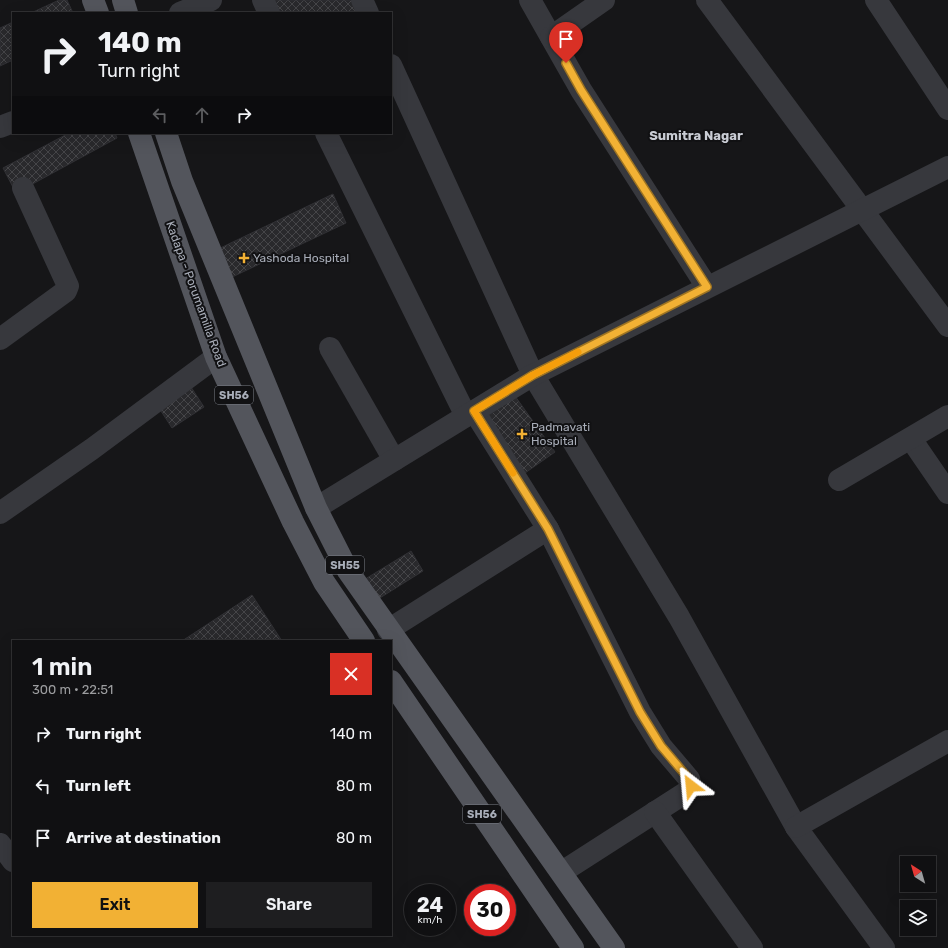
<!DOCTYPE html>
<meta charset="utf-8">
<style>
body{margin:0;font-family:Rubik,sans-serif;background:#1e1e20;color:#f1f3f6;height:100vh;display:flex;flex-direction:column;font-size:15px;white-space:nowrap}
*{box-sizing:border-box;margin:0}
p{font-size:13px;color:#9c9d9f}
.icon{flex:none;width:22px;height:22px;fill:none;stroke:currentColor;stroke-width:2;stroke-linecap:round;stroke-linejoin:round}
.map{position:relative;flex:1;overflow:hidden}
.details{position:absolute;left:12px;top:640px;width:380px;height:296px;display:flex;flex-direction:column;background:#101012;border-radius:0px;box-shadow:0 4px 16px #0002,0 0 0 1px #303032}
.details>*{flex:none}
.banner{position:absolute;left:12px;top:12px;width:380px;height:122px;border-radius:0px;box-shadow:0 4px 16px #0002,0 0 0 1px #303032;background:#101012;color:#f1f3f6;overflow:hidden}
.needle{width:26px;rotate:323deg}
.fabs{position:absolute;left:900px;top:856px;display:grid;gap:8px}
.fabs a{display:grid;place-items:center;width:36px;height:36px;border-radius:0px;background:#101012;box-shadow:0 4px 16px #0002,0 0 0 1px #303032;font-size:20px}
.speed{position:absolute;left:404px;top:884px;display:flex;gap:8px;font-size:20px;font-weight:700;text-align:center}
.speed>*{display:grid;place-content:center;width:52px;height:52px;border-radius:50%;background:#101012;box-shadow:0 4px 16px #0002,0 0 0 1px #303032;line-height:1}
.speed small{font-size:10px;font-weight:400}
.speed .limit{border:6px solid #d22;background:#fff;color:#111}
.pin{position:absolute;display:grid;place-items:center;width:34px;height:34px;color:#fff;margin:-41px -17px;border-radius:50% 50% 50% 0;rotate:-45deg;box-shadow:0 0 4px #0007}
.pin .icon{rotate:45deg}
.me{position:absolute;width:44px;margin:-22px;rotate:331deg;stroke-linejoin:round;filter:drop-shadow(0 0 3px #0008)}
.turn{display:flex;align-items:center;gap:14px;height:84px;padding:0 20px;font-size:18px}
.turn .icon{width:52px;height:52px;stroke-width:2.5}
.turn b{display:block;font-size:28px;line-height:34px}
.lanes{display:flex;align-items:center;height:38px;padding:0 20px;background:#0003;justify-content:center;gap:20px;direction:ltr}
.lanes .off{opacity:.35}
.round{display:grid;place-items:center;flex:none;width:42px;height:42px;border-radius:0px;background:#1e1e20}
.head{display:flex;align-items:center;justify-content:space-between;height:68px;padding:0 20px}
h1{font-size:24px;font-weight:600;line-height:30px}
.action{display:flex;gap:8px;margin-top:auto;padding:8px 20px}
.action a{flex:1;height:46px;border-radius:0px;background:#f2b134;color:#111;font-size:16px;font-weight:600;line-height:46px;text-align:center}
.action a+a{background:#1e1e20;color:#f1f3f6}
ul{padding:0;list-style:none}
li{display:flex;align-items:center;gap:12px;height:52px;padding:0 20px}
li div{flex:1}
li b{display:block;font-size:15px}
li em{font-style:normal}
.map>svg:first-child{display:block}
.building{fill:url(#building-cross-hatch);stroke:#303034}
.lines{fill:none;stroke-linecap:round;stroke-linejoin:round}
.minor{stroke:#37383d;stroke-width:22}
.major{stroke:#53555c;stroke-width:22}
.route-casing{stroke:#9d7322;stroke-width:10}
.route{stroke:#f2b134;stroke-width:7}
.slow{stroke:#f59e0b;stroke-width:7}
.poi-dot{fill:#f2b134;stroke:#111113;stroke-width:1.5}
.labels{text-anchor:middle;stroke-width:4;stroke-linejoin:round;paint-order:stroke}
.shield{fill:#111113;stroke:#7b7e86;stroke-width:1}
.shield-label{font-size:11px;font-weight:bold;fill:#a8adb8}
.poi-label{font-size:12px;fill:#a8adb8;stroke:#111113;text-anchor:start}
.street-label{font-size:12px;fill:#a8adb8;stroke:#111113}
.neighbourhood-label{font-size:13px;font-weight:bold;fill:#c9ccd4;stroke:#111113}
</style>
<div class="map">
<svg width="948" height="948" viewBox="0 0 948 948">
<defs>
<pattern id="building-cross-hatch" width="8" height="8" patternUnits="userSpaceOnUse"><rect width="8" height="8" fill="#29292c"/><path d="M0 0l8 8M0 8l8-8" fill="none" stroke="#454548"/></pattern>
</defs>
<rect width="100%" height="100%" fill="#161618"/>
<g class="building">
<polygon points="59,0 67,0 73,13 31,13"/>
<polygon points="267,0 351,0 358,13 273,13"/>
<polygon points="13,22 13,60 0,66 0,28"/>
<polygon points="69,133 115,133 117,138 16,193 3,168"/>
<polygon points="333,194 346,223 228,279 214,251"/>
<polygon points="191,387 204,407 172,428 159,408"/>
<polygon points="515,396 555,452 525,473 486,417"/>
<polygon points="411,551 423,571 375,601 362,581"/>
<polygon points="252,595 282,641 182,641"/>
</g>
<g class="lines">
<g class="minor">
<polyline points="263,0 269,13"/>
<polyline points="362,0 368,13"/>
<polyline points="530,0 581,90 707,287"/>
<polyline points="707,0 948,326"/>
<polyline points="876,0 948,109"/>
<polyline points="180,13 211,0"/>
<polyline points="551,37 604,0"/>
<polyline points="391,65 533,375 679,617 796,827 884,948"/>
<polyline points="0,127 13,122"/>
<polyline points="326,133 466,416"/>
<polyline points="0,339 66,291 68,286 23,188"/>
<polyline points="330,348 394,460"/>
<polyline points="474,411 548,529 640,712 661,746 689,779 691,787 685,793 562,872"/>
<polyline points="911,439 948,493"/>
<polyline points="839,480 948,416"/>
<polyline points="316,508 533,375 948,167"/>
<polyline points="0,513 92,449 216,357"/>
<polyline points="388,630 548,529"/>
<polyline points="655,812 752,948"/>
<polyline points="796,827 948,741"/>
<polyline points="0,844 13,861"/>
</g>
<g class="major">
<polyline points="93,0 98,13"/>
<polyline points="123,0 127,13"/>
<polyline points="139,133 216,357 293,522 324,582 364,641"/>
<polyline points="166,133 182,181 316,508 348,571 614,948"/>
<polyline points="391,681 573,948"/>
</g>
</g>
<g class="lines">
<g class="route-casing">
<polyline id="route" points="566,63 581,90 707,287 533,375 474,411 548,529 640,712 661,746 689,779 691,786"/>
</g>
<use href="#route" class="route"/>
<polyline class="slow" points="513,473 474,411 533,375 578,352"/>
</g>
<g class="poi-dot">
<path d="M242 252h4v4h4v4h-4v4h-4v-4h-4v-4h4z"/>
<path d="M520 428h4v4h4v4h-4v4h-4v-4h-4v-4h4z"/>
</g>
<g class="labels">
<g class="shield">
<rect x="215" y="386" width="38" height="18" rx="3"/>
<rect x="326" y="556" width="38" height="18" rx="3"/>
<rect x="463" y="805" width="38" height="18" rx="3"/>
</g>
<g class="shield-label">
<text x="234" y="399">SH56</text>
<text x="345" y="569">SH55</text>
<text x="482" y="818">SH56</text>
</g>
<g class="poi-label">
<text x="253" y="262">Yashoda Hospital</text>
<text x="531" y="431">Padmavati<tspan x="531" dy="14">Hospital</tspan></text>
</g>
<g class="street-label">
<text transform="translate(196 294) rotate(70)" y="4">Kadapa - Porumamilla Road</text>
</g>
<g class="neighbourhood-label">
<text x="696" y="140">Sumitra Nagar</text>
</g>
</g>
</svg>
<div class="fabs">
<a><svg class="needle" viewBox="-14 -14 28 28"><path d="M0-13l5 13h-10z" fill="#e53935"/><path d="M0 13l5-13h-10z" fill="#9c9d9f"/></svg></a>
<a><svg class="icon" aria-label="layers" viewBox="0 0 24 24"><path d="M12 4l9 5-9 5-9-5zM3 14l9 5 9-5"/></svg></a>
</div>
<div class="speed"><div>24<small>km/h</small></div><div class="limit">30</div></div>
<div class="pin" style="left:566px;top:63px;background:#d93025"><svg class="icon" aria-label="arrive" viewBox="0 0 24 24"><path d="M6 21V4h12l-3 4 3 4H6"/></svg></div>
<svg class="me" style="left:691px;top:786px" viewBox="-20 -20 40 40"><path d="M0-17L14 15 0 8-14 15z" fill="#f2b134" stroke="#fff" stroke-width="4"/></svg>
<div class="banner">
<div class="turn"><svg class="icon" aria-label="right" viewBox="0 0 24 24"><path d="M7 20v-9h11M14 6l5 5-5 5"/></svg><div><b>140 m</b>Turn right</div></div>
<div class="lanes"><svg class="icon off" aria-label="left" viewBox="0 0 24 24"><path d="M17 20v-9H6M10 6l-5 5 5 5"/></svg><svg class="icon off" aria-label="ahead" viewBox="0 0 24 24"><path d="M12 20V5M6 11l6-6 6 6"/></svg><svg class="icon" aria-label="right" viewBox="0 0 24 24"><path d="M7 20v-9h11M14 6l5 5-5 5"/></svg></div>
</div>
<section class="details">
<div class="head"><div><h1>1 min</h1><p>300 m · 22:51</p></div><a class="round" style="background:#d93025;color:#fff"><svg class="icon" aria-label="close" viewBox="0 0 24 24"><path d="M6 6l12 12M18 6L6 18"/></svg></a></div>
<ul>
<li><svg class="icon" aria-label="right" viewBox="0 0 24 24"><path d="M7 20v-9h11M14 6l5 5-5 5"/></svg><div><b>Turn right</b></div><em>140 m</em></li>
<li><svg class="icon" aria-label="left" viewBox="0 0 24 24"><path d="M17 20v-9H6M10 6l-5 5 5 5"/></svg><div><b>Turn left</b></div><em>80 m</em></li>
<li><svg class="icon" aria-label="arrive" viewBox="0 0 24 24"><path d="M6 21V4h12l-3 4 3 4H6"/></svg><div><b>Arrive at destination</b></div><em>80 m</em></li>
</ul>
<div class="action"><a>Exit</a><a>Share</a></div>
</section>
</div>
